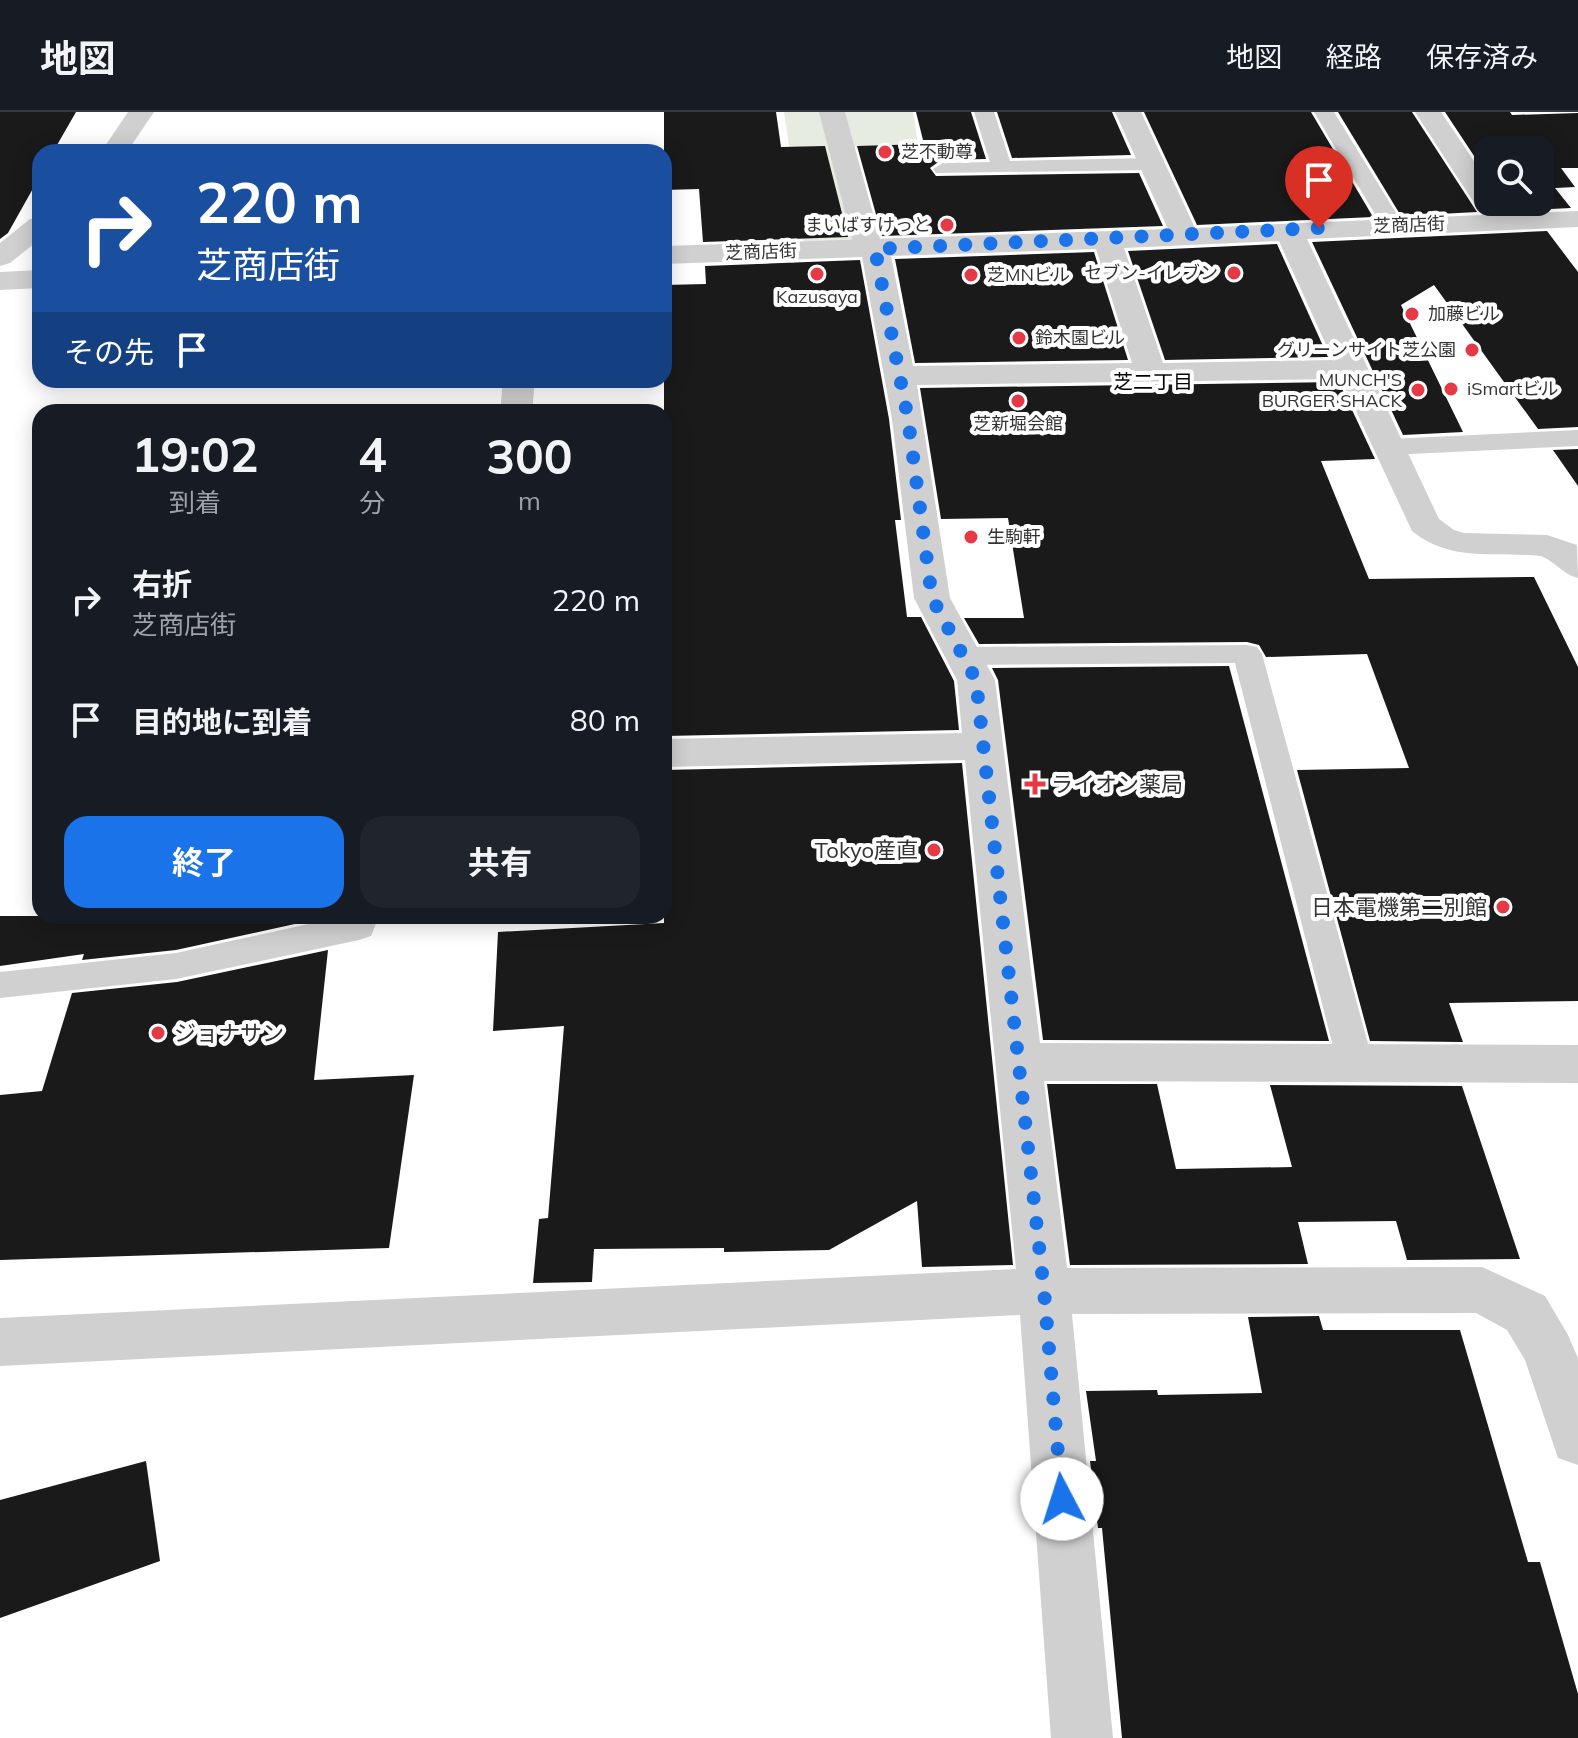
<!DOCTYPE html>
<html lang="ja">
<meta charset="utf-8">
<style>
body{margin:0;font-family:Mulish,"Noto Sans JP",sans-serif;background:#20242c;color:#f1f3f6;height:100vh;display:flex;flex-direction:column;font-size:30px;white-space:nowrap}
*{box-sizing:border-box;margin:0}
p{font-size:26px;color:#9ea1a6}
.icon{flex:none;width:44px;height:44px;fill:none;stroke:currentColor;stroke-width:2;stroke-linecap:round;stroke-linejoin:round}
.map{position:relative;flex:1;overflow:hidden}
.details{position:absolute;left:32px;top:292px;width:640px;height:520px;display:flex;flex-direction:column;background:#171b24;border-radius:24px;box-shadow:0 4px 20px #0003}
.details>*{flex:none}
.hud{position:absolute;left:32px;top:32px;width:640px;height:244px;border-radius:24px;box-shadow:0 4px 20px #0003;background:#1a4fa0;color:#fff;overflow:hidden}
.tools{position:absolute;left:1474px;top:24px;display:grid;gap:16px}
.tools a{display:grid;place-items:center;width:80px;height:80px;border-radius:16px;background:#171b24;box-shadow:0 4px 20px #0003;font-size:40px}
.pin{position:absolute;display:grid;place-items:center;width:68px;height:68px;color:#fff;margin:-82px -34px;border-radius:50% 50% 50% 0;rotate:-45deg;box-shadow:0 0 8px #0007}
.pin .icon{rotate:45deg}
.me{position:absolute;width:88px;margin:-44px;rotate:355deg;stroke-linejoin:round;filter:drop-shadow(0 0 6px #0008)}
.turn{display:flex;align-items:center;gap:28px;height:168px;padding:0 32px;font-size:36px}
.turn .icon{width:104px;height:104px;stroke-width:2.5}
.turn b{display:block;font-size:56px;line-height:68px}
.then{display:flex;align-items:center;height:76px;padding:0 32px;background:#0003;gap:16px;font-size:30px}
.eta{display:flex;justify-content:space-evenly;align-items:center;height:136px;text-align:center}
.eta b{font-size:48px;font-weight:700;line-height:56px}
.cta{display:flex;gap:16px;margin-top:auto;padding:16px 32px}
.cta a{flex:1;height:92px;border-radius:24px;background:#1a73e8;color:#fff;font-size:32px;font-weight:700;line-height:92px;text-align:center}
.cta a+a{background:#20242c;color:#f1f3f6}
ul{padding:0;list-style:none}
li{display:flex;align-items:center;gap:24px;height:120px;padding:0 32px}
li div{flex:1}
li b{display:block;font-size:30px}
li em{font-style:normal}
header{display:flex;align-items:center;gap:48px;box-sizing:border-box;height:112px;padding:0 40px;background:#171b24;border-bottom:2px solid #363941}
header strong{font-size:38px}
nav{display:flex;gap:44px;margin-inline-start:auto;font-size:28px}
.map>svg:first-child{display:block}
.green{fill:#e6ecdf}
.building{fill:#1a1a1a}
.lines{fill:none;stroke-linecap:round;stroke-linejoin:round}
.service{fill:#d0d0d0;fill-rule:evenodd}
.pedestrian{fill:#d0d0d0;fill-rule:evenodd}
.minor{fill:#d0d0d0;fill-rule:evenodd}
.tertiary{fill:#d0d0d0;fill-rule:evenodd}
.route{stroke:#1a73e8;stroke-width:14;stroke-dasharray:0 25.2}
.poi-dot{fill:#e63946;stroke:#fff;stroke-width:3}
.labels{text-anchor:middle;stroke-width:8;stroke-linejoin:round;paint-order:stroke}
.far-poi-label{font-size:18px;fill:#333;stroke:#fff;text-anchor:start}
.far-street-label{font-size:18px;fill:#333;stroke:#fff}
.far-neighbourhood-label{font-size:20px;fill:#000;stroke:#fff}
.poi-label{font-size:22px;fill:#333;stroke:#fff;text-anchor:start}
</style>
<header>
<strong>地図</strong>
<nav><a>地図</a><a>経路</a><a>保存済み</a></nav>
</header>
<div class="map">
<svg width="1578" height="1626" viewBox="0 0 1578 1626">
<rect width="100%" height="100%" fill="#fff"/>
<polygon class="green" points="784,0 913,0 918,32 847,35 863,137 805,139"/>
<g class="building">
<polygon points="0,0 76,0 53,40 40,40 40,64 8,121 0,127"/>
<polygon points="664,0 776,0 781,35 825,34 848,125 703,130 699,77 664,78"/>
<polygon points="916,0 971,0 986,47 941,48 930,56 936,64 1139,61 1163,114 882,124 857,34 924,32"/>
<polygon points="997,0 1112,0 1131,43 1012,46"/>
<polygon points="1144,0 1311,0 1373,105 1197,113"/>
<polygon points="1338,0 1412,0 1477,100 1401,104"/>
<polygon points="1445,0 1510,0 1512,3 1578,1 1578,56 1561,56 1575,75 1555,76 1571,96 1511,99 1505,90 1540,90 1540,38 1488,38 1488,65"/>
<polygon points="1547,119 1578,160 1578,315 1538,317 1434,173 1401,193 1463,320 1403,323 1312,130"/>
<polygon points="1277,132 1328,245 1165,248 1128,139"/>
<polygon points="1094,140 1128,248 915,251 895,147"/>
<polygon points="860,148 889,307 901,408 895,408 907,505 921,505 954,569 959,618 664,624 664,173 706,172 705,154"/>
<polygon points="1339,270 1375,347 1321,349 1369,467 1534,465 1578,555 1578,889 1449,891 1463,930 1370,929 1297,658 1409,656 1367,542 1266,545 1259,533 1247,530 979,532 964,506 1024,506 1008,406 941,407 920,276"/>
<polygon points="1578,337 1578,374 1553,338"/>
<polygon points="1229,554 1329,929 1043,928 998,568 992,556"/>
<polygon points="962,651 1013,1153 922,1155 917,1089 829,1138 724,1140 724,1136 594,1137 592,1170 533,1171 539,1107 548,1106 564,914 493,919 498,820 664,811 664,658"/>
<polygon points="0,804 331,804 176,838 82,848 84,842 0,854"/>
<polygon points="328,838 314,968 414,963 389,1136 0,1148 0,983 42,979 72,881 177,870"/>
<polygon points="1047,972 1157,972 1176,1057 1292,1055 1270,973 1462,974 1520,1147 1407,1148 1396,1109 1298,1110 1308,1152 1070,1153"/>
<polygon points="1319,1204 1323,1218 1460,1218 1528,1450 1540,1450 1578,1582 1578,1626 1122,1626 1102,1416 1098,1416 1090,1349 1096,1349 1086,1279 1157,1278 1158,1283 1262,1281 1248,1205"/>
<polygon points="146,1349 160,1449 0,1506 0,1388"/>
</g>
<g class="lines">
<g class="service">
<polygon points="974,0 994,0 1010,49 1151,46 1161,52 1151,58 936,61 933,57 943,51 990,50"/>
<polygon points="1314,0 1334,0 1404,114 1401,119 1385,119"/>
<polygon points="1578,318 1578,334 1389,343 1380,340 1376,335 1380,330 1389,327"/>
<polygon points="1247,533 1257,535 1262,542 1373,950 1368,960 1355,964 1342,960 1337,950 1235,551 963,553 953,551 948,544 953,537 963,535"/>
<polygon points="345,804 379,804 371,824 359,828 176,867 0,886 0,860 176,841"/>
</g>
<polygon class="pedestrian" points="819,0 845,0 880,127 876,133 866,136 856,133 852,127"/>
<g class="minor">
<path d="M1115,0H1141L1195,116L1482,103L1415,0H1441L1488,70V90H1501L1509,102L1578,99V115L1307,127L1439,407L1454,418L1464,421L1547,423L1577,433L1578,466C1562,462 1556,450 1541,444C1494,439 1452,451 1412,419L1341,267L917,273L950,486L995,568L1040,931L1578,933V971L1044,969L1067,1156L1482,1155L1545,1184L1568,1223L1578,1246V1353L1558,1346L1525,1248L1507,1218L1476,1201L1072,1202L1113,1626H1051L1020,1203L0,1254V1206L1016,1157L965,648L664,655V627L962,621L957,568L914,486L892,307L862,145L664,152V134L1168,117ZM1279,129L1333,248L1163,251L1124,136ZM1096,137L1132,251L913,254L891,144Z"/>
<polygon points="40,158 40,176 0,178 0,160"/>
<polygon points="503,268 535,268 532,300 500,300"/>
</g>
<g class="tertiary">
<polygon points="128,0 154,0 127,40 101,40"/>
<polygon points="40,105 40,127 10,151 0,154 0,131 30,107"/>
</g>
</g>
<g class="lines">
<polyline class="route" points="1062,1387 1044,1179 976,568 932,486 908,307 875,137 1319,116"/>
</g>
<g class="poi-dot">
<circle cx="885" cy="40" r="8"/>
<circle cx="947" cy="113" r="8"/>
<circle cx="1234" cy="161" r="8"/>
<circle cx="817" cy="162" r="8"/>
<circle cx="971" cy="163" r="8"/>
<circle cx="1412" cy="202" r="8"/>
<circle cx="1019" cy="226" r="8"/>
<circle cx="1472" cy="238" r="8"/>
<circle cx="1451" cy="277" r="8"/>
<circle cx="1418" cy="278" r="8"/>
<circle cx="1018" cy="289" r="8"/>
<circle cx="971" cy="425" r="8"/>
<path d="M1031 660h8v8h8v8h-8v8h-8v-8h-8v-8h8z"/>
<circle cx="934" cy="738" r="8"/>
<circle cx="1503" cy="795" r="8"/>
<circle cx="158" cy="921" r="8"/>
</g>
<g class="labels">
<g class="far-poi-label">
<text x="901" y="46">芝不動尊</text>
<text x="931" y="119" text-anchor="end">まいばすけっと</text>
<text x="1218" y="167" text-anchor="end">セブン-イレブン</text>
<text x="987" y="169">芝MNビル</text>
<text x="817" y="191" text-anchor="middle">Kazusaya</text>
<text x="1428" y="208">加藤ビル</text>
<text x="1035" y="232">鈴木園ビル</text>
<text x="1456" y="244" text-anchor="end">グリーンサイト芝公園</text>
<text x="1402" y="274" text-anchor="end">MUNCH'S<tspan x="1402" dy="21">BURGER SHACK</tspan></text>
<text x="1467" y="283">iSmartビル</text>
<text x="1018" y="318" text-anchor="middle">芝新堀会館</text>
<text x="987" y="431">生駒軒</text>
</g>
<g class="far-street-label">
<text transform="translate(1409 113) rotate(-2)" y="6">芝商店街</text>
<text transform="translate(761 140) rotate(-2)" y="6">芝商店街</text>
</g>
<g class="far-neighbourhood-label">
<text x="1153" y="277">芝二丁目</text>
</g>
<g class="poi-label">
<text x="1051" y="680">ライオン薬局</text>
<text x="918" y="746" text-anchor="end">Tokyo産直</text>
<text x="1487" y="803" text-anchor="end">日本電機第二別館</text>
<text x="174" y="929">ジョナサン</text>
</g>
</g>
</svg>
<div class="tools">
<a><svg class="icon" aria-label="search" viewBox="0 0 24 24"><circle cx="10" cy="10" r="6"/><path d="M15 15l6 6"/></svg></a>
</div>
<div class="pin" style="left:1319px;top:116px;background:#d93025"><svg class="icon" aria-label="arrive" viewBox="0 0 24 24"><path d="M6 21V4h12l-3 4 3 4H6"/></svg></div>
<svg class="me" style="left:1062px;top:1387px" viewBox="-20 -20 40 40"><circle r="19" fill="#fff"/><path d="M0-13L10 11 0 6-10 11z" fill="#1a73e8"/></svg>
<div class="hud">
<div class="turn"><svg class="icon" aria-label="right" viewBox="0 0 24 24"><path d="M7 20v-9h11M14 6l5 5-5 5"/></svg><div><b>220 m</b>芝商店街</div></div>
<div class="then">その先<svg class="icon" aria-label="arrive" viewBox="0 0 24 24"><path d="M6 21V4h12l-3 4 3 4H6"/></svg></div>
</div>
<section class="details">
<div class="eta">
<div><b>19:02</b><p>到着</p></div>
<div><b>4</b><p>分</p></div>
<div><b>300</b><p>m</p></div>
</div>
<ul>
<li><svg class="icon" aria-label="right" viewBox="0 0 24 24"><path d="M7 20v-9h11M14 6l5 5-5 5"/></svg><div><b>右折</b><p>芝商店街</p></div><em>220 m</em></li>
<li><svg class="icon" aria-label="arrive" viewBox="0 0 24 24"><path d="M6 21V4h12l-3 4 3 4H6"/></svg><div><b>目的地に到着</b></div><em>80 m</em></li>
</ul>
<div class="cta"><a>終了</a><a>共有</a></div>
</section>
</div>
